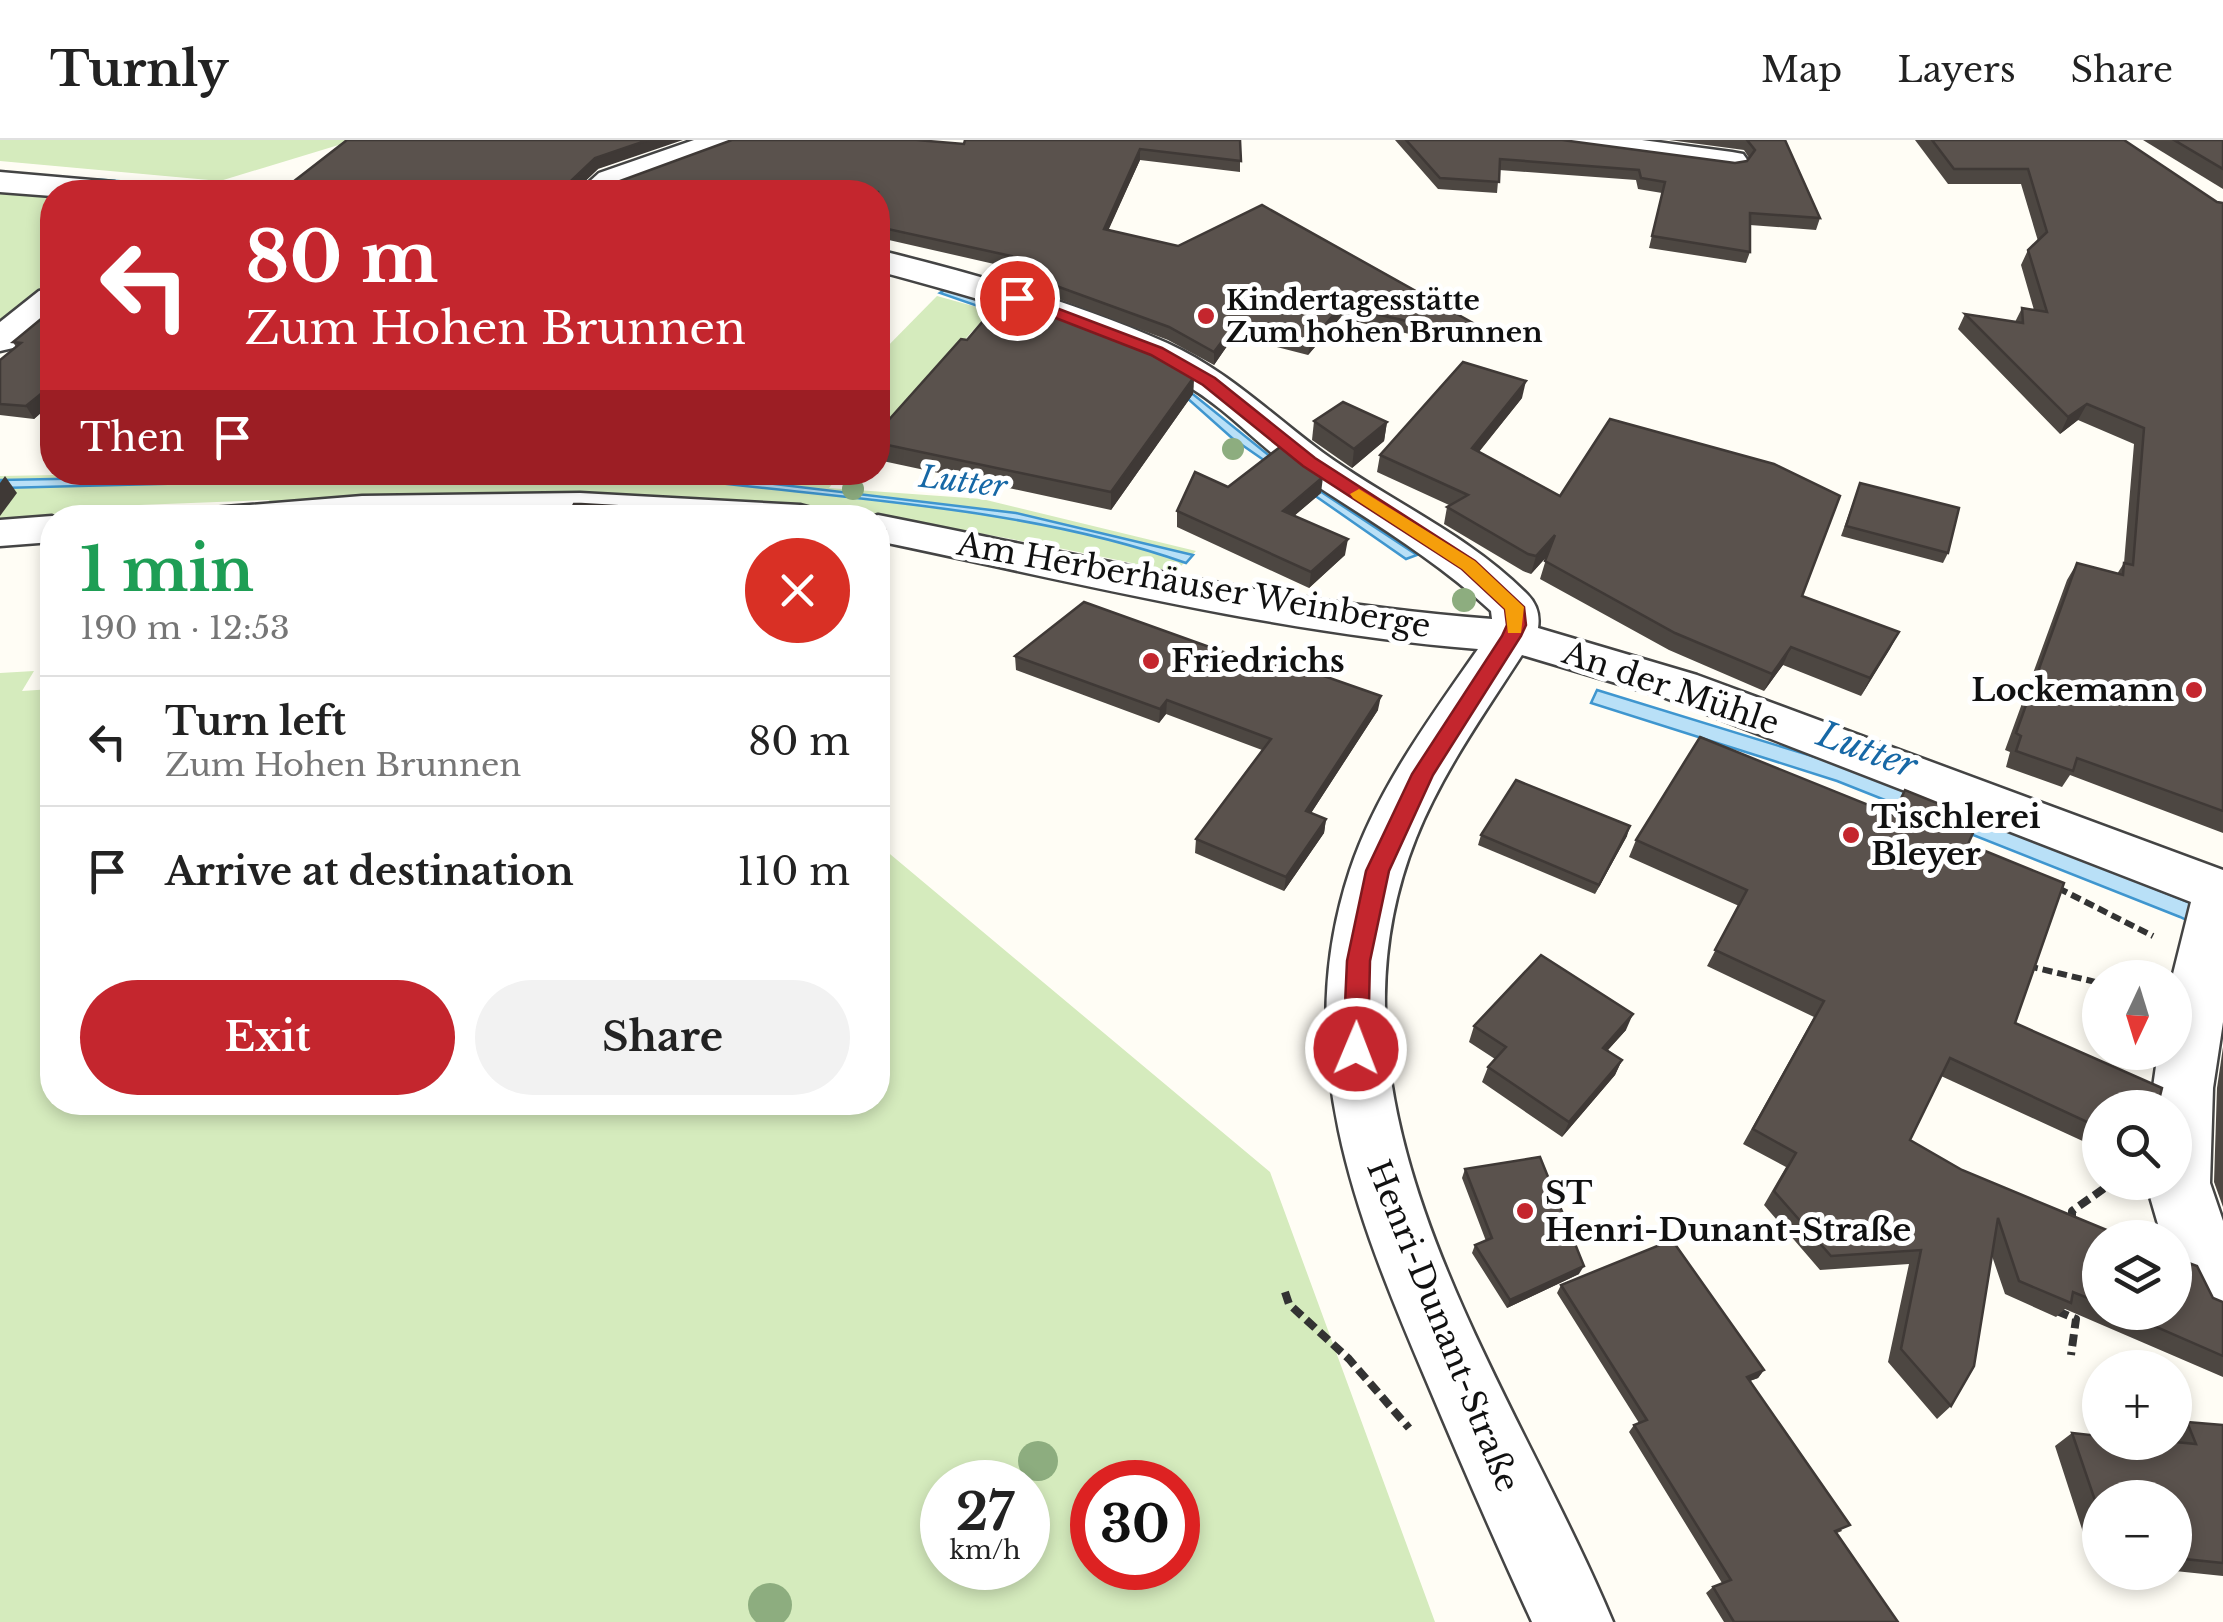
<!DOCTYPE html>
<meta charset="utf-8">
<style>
body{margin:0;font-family:"Libre Baskerville",serif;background:#f2f2f2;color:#222;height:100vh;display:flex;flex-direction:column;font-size:38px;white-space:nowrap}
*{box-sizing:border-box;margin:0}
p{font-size:32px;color:#767676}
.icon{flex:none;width:55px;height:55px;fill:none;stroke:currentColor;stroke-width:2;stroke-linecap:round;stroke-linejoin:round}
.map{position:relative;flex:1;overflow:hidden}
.details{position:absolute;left:40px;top:365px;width:850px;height:610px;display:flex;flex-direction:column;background:#fff;border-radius:40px;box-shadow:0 5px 15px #0003}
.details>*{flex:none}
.banner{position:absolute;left:40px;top:40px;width:850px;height:305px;border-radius:40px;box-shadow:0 5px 15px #0003;background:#c4262e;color:#fff;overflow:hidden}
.needle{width:65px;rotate:184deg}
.controls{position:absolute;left:2082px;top:820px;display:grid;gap:20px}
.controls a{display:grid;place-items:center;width:110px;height:110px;border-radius:50%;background:#fff;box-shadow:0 5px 15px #0003;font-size:50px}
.speed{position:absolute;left:920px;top:1320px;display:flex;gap:20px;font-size:50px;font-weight:700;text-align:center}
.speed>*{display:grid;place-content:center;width:130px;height:130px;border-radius:50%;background:#fff;box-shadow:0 5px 15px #0003;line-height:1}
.speed small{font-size:25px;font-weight:400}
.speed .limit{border:15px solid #d22;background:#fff;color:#111}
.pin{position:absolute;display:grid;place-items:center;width:85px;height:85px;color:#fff;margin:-42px;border:5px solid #fff;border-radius:50%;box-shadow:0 2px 10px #0007}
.me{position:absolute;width:110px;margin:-55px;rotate:1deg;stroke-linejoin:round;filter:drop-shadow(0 0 8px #0008)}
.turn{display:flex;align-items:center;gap:35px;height:210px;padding:0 40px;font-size:45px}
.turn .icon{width:130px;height:130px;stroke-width:2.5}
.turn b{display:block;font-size:70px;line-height:85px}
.then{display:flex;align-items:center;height:95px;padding:0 40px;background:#0003;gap:20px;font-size:38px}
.round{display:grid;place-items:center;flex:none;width:105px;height:105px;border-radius:52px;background:#f2f2f2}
.overview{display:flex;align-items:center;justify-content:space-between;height:170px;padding:0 40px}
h1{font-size:60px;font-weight:700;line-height:75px;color:#1e9e55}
.cta{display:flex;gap:20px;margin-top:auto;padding:20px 40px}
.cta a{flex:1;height:115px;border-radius:60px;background:#c4262e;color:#fff;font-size:40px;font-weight:700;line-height:115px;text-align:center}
.cta a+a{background:#f2f2f2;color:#222}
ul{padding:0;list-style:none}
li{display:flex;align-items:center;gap:30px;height:130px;padding:0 40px;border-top:2px solid #e0e0e0}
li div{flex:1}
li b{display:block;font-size:38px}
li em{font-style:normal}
header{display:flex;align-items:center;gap:60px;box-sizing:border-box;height:140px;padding:0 50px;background:#fff;border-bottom:2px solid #e0e0e0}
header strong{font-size:48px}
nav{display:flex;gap:55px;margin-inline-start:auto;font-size:35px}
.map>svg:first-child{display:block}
.green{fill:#d5ebbd;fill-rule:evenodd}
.water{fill:#b9e0f7;stroke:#3f96cf;stroke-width:2.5}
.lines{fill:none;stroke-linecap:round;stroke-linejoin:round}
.stream{fill:#3f96cf;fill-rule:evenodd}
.minor-casing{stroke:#444;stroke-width:5}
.path-far1{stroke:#333;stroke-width:6;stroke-dasharray:10 5;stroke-linecap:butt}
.path{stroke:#333;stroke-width:8;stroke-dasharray:12 6;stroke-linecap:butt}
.minor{fill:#fff;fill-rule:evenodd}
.tree{fill:#8dad7f}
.wall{fill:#4d4742}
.shaded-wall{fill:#3f3936}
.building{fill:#5a524d;stroke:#3f3936;stroke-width:2.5}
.route{fill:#c4262e;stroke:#7f191e;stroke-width:2.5}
.slow{fill:#f59e0b}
.poi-dot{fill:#c4262e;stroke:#fff;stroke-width:4}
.labels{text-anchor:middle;stroke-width:10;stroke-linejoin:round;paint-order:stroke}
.far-poi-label{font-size:28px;font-weight:bold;fill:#111;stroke:#fff;text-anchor:start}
.far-water-label{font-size:30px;font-style:italic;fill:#1768a6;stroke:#fff}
.street-label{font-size:32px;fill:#111;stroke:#fff}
.poi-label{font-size:32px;font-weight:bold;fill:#111;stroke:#fff;text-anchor:start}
.water-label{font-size:35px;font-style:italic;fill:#1768a6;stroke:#fff}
</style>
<header>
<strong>Turnly</strong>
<nav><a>Map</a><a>Layers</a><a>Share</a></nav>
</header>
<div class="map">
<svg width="2223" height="1482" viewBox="0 0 2223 1482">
<rect width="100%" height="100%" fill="#fffdf5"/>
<g class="green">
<polygon points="0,0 355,0 220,41 0,21"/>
<polygon points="0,51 52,57 52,144 0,184"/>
<polygon points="937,156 991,171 878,294 878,216"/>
<path d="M222,332H842L829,348L982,359L1196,411L1175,432C982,391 786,354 587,355C481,355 374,362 267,366L269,360L113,366L0,381V336Z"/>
<path d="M34,531L22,551L52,549V962H878V704L1270,1032L1435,1482H0V533ZM942,1342H1028V1428H942ZM1178,1342V1428H1092V1342Z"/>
</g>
<g class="water">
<polygon points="946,149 1016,172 1159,234 1194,255 1282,326 1417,415 1406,419 1232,298 1186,257 1085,203 940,153"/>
<polygon points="436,332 587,333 2,348 0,340"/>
<path d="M639,333H684L1016,373L1193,415L1186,423C1012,362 821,359 639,333Z"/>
<polygon points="1597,550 1867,633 2223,776 2223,798 2180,777 1837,641 1591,563"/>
</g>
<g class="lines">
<polygon class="stream" points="95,38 236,49 241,52 203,52 91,43 91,39"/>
<g class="minor-casing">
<g id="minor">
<polygon points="694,0 738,0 734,7 614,52 578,52 599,33"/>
<polygon points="1556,0 1642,0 1732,12 1743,14 1748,21 1743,28 1732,30 1571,9 1560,7"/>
<polygon points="0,32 114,42 125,45 130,52 52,52 52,56 0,52"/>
<path d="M878,110C976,134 1074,162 1167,203C1225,229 1271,274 1322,312C1389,361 1468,394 1527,454C1537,464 1540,475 1538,488L1697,535L2223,730V882L2213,948L2210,1043L2223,1081V1179L2199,1170L2175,1123V1098H2162L2146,1043L2175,1042V968H2150L2158,912H2175V838H2172L2191,762L1663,557L1522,515C1484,574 1442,633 1416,698C1307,972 1512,1240 1613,1482H1532C1495,1402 1460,1321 1426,1240C1355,1073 1290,912 1350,730C1377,649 1430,578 1478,509C1279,493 1074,442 878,401V378H868L878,375C1081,415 1286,464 1492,479L1491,471C1433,417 1365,378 1299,334C1261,308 1230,272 1191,248C1096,189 984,160 878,131Z"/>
<polygon points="52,148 52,176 13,208 0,211 0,182 39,151"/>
<polygon points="580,353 800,365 815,369 821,378 194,378 200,369 362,356"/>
<polygon points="52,376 58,378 52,378 52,402 0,406 0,380"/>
</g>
</g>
<g class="path-far1">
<polyline points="2058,748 2153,796"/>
<polyline points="2028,826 2100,843"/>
</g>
<g class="path">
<polyline points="2072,1080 2072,1071 2113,1042"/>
<polyline points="1285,1152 1289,1164 1349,1219 1409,1288"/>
<polyline points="2057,1171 2076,1179 2071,1215"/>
</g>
<use href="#minor" class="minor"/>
</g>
<g class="tree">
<circle cx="1233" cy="309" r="11"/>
<circle cx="853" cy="349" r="11"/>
<circle cx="1464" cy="460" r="12"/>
<circle cx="1038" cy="1321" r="20"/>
<circle cx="770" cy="1465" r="22"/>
</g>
<g class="wall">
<polygon points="1240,0 1240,32 1140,20 1108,90 1470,195 1466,207 1340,178 1308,215 1234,196 1214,225 1168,200 1027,147 1027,141 1003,135 1003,126 880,98 280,52 598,29 582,44 612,44 964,4"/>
<polygon points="1395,0 1562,0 1735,23 1747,21 1749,18 1744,10 1669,0 1785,0 1820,78 1816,90 1750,85 1750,112 1746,123 1649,108 1662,53 1638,49 1636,40 1499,30 1497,53 1438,49"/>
<polygon points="1915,0 2124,0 2217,62 2223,63 2223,693 2070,635 2062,647 2006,627 2010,612 2005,610 2067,440 2077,423 2117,434 2124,423 2134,304 2078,280 2060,294 1958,189 1965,174 2015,182 2022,168 2034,170 2021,125 2028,110 2038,101 2021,44 1948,44"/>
<polygon points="2143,0 2223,0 2223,49"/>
<polygon points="52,170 52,263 34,279 0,275 0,220 16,207 13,202"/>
<polygon points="967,200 1194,237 1193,254 1111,370 878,320 878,292"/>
<polygon points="1522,258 1479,312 1560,356 1802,456 1899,492 1861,556 1783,525 1764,551 1669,510 1540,439 1547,416 1531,434 1523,431 1444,384 1447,367 1449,365 1377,332 1380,315"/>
<polygon points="1314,281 1387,282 1384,301 1352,328 1312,300"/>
<polygon points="1860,343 1948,413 1943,423 1841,396"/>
<polygon points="1228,347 1321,353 1294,376 1345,415 1309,448 1177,387 1177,371"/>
<polygon points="1015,516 1378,570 1311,673 1326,679 1324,693 1284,751 1195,713 1196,699 1262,610 1166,574 1159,583 1016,530"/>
<polygon points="1905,650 1968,704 2015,883 2100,968 2100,1009 1941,936 1910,1000 1962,1030 2100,1098 2100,1172 2175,1172 2213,1158 2223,1162 2223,1237 2065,1169 2056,1177 2005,1154 1992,1116 1951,1266 1937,1279 1888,1222 1909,1124 1820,1130 1764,1065 1786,1027 1743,1004 1814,877 1707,826 1739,766 1629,717 1636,700 1892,675"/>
<polygon points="1481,695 1627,696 1595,754 1478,705"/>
<polygon points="1474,886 1626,890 1608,910 1622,920 1615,935 1562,997 1482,942 1488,927 1495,919 1469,902"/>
<polygon points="2223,907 2223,1067 2214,1042 2217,948"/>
<polygon points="1465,1029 1579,1134 1507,1168 1472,1113 1475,1105 1486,1101 1462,1038"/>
<polygon points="1561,1145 1764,1230 1758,1238 1750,1241 1842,1391 1837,1393 1898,1482 1724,1482 1706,1453 1713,1447 1722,1443 1629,1292 1634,1285 1639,1283 1557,1153"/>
<polygon points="2187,1282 2223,1285 2223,1436 2175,1431 2175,1358 2100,1358 2100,1424 2093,1423 2055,1306 2072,1293 2175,1302 2175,1290"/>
</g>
<g class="shaded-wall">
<polygon points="648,0 683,0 598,29 574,52 571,41 595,18"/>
<polygon points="1140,9 1140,20 1104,100 1104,89"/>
<polygon points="1341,166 1340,178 1308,215 1310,203"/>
<polygon points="1235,184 1234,196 1214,225 1214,212"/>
<polygon points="1194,237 1193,254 1111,370 1111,352"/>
<polygon points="1526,241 1522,258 1468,325 1472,308"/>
<polygon points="52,245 52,263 34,279 26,266"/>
<polygon points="2087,264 2078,280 2060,294 2068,277"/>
<polygon points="1387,282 1384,301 1352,328 1354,309"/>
<polygon points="5,336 17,353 0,376 0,343"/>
<polygon points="1323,337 1321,353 1281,387 1283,371"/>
<polygon points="885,390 887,408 878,427 878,404"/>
<polygon points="1555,395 1551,412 1531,434 1536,416"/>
<polygon points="1348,399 1345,415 1309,448 1311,432"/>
<polygon points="1899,492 1890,509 1861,556 1870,538"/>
<polygon points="1791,507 1783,525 1764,551 1772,534"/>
<polygon points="1381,556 1378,570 1304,684 1306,671"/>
<polygon points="1167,560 1166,574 1159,583 1160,569"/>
<polygon points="1326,679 1324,693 1284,751 1286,737"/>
<polygon points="1630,686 1627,696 1595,754 1599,745"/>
<polygon points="1633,874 1626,890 1596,923 1603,908"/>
<polygon points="1622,920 1615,935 1562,997 1569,982"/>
<polygon points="1584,1126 1579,1134 1507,1168 1510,1160"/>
<polygon points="1764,1230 1758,1238 1741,1244 1747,1237"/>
</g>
<g class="building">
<polygon points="347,0 648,0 595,18 571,41 575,44 612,44 732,0 916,0 964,4 965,0 1240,0 1241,21 1140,9 1104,89 1178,106 1262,65 1473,183 1468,195 1341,166 1310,203 1235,184 1214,212 1169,187 1026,135 1031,130 1003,123 1011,116 879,87 878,88 878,52 280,52"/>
<polygon points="1406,0 1562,0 1735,23 1747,21 1755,10 1747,0 1785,0 1820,78 1750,73 1750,112 1652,96 1665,42 1641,38 1639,30 1500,19 1499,42 1440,38"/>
<polygon points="1932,0 2124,0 2217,62 2223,63 2223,671 2077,618 2073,631 2016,611 2021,596 2016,593 2077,423 2123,435 2124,423 2133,425 2144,288 2087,264 2068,277 1965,174 2023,183 2022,168 2047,172 2028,110 2047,92 2028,29 1954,29"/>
<polygon points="2174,0 2223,0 2223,29"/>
<polygon points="1005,155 1115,196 1194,237 1111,352 878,303 878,292 961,199 967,200"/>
<polygon points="52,170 52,245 26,266 0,264 0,220 21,203 13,202"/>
<polygon points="1463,222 1526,241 1472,308 1560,356 1610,279 1774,324 1840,356 1802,456 1899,492 1870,538 1791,507 1772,534 1675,493 1545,421 1555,395 1536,416 1528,414 1447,367 1468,355 1380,315"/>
<polygon points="1343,262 1387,282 1354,309 1314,281"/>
<polygon points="1280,307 1323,337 1283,371 1348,399 1311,432 1177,371 1195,332 1228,347"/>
<polygon points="1860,343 1959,368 1948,413 1846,386"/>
<polygon points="574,364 581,364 680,370 676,378 567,378"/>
<polygon points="878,389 885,390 878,404"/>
<polygon points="1084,462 1254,523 1261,514 1381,556 1306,671 1326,679 1286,737 1196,699 1271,599 1167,560 1160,569 1015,516"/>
<polygon points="1700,597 1893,675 1905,650 1979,680 1968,704 2064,743 2015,883 2162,948 2157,968 2100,968 2100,988 1950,918 1910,1000 1962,1030 2126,1098 2100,1098 2100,1163 2073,1152 2071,1163 2019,1141 1998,1078 1974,1226 1951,1266 1901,1209 1921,1110 1831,1116 1774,1051 1796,1013 1753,989 1824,861 1715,810 1747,750 1636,700"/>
<polygon points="1516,640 1630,686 1599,745 1481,695"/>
<polygon points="1541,815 1633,874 1603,908 1622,920 1569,982 1488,927 1506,907 1474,886"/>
<polygon points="1540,1017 1584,1126 1510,1160 1475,1105 1492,1098 1465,1029"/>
<polygon points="1672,1100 1764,1230 1747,1237 1850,1385 1835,1391 1898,1482 1734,1482 1713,1447 1731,1440 1634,1285 1647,1280 1561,1145"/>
<polygon points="2175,1118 2197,1126 2213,1158 2223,1162 2223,1216 2122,1172 2175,1172"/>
<polygon points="2187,1282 2223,1285 2223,1423 2175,1418 2175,1358 2100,1358 2100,1375 2072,1293 2100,1296 2100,1302 2175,1302 2196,1304"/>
</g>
<polygon class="route" points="1012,155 1022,155 1162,208 1215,238 1315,318 1475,421 1524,467 1526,485 1521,496 1433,635 1389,731 1370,821 1368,909 1364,916 1356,919 1347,916 1343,909 1347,821 1366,731 1412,634 1502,496 1507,485 1505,469 1462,429 1303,326 1203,245 1151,215 1012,161"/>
<polygon class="slow" points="1359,349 1475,421 1524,467 1521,493 1508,493 1505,469 1462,429 1353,358 1350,354"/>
<g class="poi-dot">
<circle cx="1206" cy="176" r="10"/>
<circle cx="1151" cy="521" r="10"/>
<circle cx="2194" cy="550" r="10"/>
<circle cx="1851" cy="695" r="10"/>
<circle cx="1525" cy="1071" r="10"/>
</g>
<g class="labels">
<g class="far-poi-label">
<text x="1226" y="170">Kindertagesstätte<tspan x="1226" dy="32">Zum hohen Brunnen</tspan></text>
</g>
<g class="far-water-label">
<text transform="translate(963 342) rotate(7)" y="10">Lutter</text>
</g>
<g class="street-label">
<text transform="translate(1194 445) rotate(10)" y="11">Am Herberhäuser Weinberge</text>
<text transform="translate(1671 548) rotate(19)" y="11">An der Mühle</text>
<text transform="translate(1443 1186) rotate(68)" y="11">Henri-Dunant-Straße</text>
</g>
<g class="poi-label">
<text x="1171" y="532">Friedrichs</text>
<text x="2174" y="561" text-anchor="end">Lockemann</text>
<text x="1871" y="688">Tischlerei<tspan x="1871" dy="37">Bleyer</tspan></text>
<text x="1545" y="1064">ST<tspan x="1545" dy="37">Henri-Dunant-Straße</tspan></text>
</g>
<g class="water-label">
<text transform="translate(1867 610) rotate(20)" y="12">Lutter</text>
</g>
</g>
</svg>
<div class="controls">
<a><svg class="needle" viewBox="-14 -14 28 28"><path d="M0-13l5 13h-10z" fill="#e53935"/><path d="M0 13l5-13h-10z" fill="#767676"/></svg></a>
<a><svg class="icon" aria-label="search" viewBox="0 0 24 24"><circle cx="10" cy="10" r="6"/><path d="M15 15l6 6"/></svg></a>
<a><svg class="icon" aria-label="layers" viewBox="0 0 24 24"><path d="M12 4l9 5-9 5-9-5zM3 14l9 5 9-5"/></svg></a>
<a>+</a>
<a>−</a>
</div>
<div class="speed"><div>27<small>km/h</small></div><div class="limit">30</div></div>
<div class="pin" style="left:1017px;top:158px;background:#d93025"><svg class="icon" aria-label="arrive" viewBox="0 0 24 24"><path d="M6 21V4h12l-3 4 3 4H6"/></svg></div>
<svg class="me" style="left:1356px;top:909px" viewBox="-20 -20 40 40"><circle r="17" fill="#c4262e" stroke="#fff" stroke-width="3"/><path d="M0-11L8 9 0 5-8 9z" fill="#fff"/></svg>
<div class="banner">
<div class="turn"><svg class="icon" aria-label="left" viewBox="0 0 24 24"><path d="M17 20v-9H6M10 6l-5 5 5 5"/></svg><div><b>80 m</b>Zum Hohen Brunnen</div></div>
<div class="then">Then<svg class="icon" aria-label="arrive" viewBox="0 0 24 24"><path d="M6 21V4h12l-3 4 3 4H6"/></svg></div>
</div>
<section class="details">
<div class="overview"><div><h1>1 min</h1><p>190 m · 12:53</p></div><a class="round" style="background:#d93025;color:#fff"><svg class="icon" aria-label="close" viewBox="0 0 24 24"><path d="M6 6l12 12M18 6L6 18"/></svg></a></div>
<ul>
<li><svg class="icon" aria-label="left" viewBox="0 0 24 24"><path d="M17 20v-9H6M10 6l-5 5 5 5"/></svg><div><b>Turn left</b><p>Zum Hohen Brunnen</p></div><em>80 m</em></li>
<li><svg class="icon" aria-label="arrive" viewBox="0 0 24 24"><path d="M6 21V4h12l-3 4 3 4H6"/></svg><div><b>Arrive at destination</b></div><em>110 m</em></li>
</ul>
<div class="cta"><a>Exit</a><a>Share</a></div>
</section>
</div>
